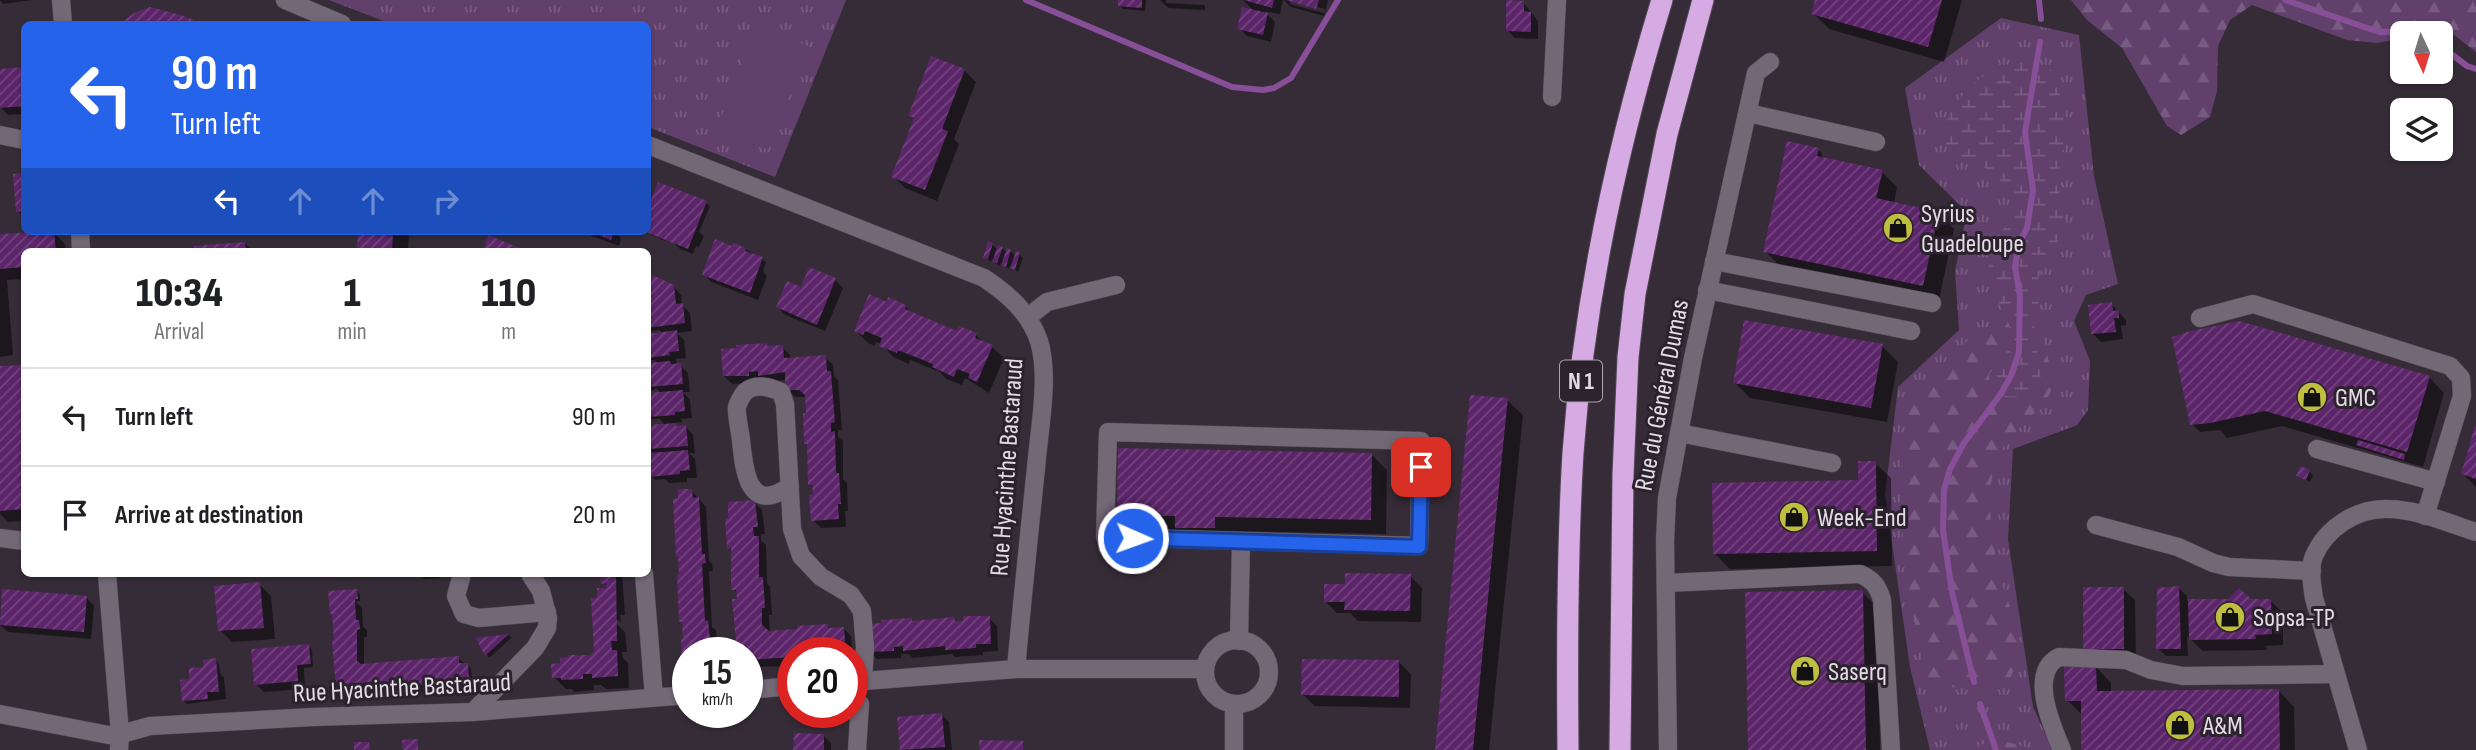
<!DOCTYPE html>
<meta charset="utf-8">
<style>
body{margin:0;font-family:"Sofia Sans Condensed",sans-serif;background:#f6f6f6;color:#202124;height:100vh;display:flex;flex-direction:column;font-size:26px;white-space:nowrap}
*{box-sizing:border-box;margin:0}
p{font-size:23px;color:#757577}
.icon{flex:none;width:38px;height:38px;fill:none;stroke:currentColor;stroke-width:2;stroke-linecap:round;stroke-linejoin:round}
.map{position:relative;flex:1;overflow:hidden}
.details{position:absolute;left:21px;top:248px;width:630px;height:329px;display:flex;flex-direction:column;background:#fff;border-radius:10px;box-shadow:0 2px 5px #0004}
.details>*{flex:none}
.guide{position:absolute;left:21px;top:21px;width:630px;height:214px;border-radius:10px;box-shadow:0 2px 5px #0004;background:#2563eb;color:#fff;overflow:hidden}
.needle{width:46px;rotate:176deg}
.controls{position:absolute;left:2390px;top:21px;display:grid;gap:14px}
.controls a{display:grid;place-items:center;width:63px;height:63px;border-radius:10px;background:#fff;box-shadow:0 2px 5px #0004;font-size:35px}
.speed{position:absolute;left:672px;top:637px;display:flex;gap:14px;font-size:35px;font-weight:700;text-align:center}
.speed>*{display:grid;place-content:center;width:91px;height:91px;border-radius:50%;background:#fff;box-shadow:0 2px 5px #0004;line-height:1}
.speed small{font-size:18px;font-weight:400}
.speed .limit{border:10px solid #d22;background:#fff;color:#111}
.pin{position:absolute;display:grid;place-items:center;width:60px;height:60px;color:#fff;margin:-30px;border-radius:14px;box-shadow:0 4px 10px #0006}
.me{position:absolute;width:77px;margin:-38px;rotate:92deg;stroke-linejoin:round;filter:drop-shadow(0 0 5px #0008)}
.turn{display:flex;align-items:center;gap:24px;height:147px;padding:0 35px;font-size:32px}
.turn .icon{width:91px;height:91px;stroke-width:2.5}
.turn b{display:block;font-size:49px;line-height:60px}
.lanes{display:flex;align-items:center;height:66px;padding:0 35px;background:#0003;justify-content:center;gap:35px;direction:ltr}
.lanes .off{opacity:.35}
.eta{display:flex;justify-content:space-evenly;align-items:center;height:119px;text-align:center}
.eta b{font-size:42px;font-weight:800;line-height:49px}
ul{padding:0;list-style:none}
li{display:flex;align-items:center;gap:21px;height:98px;padding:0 35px;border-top:2px solid #e0e0e0}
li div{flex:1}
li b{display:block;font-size:26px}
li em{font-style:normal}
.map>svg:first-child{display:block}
.grass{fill:url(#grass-tufts)}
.forest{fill:url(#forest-firs)}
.wetland{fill:url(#wetland-marsh)}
.pitch{fill:#62406c}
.shadow{fill:#0007;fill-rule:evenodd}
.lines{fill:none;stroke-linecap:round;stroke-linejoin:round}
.stream{stroke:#874f97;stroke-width:6}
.building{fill:url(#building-hatch)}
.minor-casing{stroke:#504852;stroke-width:19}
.highway-casing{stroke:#504852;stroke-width:23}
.minor{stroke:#736876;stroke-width:18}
.highway{stroke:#d6aae2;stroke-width:21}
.route-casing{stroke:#184099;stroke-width:18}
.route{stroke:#2563eb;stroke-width:12}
.labels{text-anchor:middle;stroke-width:6;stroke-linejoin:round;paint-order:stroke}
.shield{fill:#2b222e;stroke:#aba4ad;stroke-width:2}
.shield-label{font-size:24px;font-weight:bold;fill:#e2dce4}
.poi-label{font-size:26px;fill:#e2dce4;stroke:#2b222e;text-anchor:start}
.street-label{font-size:26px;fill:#e2dce4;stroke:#2b222e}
</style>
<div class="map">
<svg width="2476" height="750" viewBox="0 0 2476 750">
<defs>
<pattern id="grass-tufts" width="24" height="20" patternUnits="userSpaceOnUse" patternTransform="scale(1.75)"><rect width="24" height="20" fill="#62406c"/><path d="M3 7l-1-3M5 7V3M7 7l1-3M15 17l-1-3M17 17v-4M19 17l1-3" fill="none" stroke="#785b81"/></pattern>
<pattern id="forest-firs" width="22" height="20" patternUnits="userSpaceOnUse" patternTransform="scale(1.75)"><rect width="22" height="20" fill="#62406c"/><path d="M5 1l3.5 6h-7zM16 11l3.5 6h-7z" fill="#785b81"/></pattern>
<pattern id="wetland-marsh" width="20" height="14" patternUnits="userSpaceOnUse" patternTransform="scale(1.75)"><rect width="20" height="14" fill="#62406c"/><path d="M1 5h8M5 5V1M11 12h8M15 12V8" fill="none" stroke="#785b81"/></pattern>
<pattern id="building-hatch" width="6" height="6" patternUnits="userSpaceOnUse" patternTransform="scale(1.75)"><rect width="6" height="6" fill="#5c256a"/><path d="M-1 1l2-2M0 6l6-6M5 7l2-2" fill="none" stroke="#73447f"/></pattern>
</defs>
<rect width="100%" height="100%" fill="#362c38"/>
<g class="grass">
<polygon points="329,0 846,0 775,177 648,127 648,24 391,24"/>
<polygon points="2001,18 2079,35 2094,176 2118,284 2086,295 2074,321 2090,361 2088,410 2077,425 2013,449 2008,539 2033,707 2053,750 1930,750 1910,667 1885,495 1898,387 1959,330 1955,271 1967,212 1919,165 1905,88"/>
</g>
<g class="forest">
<polygon points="2071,0 2476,0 2476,52 2445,28 2422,33 2403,33 2403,38 2377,43 2347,40 2252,5 2230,20 2218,46 2217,91 2210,117 2181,135 2167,126 2122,48 2087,20"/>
<path d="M2019,320L2037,325L2042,332L2053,380L2051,391L2046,401C2031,418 2011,433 2000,453C1982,486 1992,552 2003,586C2013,618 2028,646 2010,678C1977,690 1958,695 1927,676C1909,604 1897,528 1903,453C1904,438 1905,420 1910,406C1918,384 1938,369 1954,353C1974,334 1991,322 2019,320Z"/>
<polygon points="1998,740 2024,746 2028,750 1973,750 1985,743"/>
</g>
<path class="wetland" d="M2019,63H2038L2053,72C2061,95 2066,116 2064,140C2063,155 2058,169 2058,183C2059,198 2067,211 2064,225C2060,246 2040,262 2037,284C2036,291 2039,298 2038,305C2037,314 2034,323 2034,332C2035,352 2050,377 2032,393C2014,399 1990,400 1989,375C1994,366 2003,360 2008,350C2021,319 1984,297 1989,260C1991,237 2018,222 2011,197C2006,182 1991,171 1978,164C1970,161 1960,160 1953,154C1937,139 1947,115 1958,101C1976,78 1990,69 2019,63Z"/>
<polygon class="pitch" points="756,24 808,46 768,150 716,131"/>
<g class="shadow">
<polygon points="0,0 33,0 3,4"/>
<polygon points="1120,0 1146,0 1145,11 1123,9 1119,5"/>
<polygon points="1160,0 1166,0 1166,3 1205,5 1205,10 1168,8"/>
<polygon points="1243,0 1283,0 1280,14 1264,11 1275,22 1271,42 1247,36 1239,28 1255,12"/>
<path d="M1284,0H1328L1324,16L1291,7ZM1290,0L1325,9L1324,13L1290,4Z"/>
<polygon points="1817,0 1962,0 1944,62 1829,29 1813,13"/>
<polygon points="1523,2 1538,21 1538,39 1515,38 1507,30"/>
<polygon points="150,9 200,24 122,24"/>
<polygon points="0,69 3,71 24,69 24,114 8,115 0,107"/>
<polygon points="964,70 976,82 954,139 959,144 937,201 905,188 893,176 915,120 910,115"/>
<polygon points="1818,150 1822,153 1821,159 1882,172 1897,187 1894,204 1938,213 1954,229 1939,300 1781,267 1765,251"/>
<polygon points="24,174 24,218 18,211 15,175"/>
<polygon points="659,184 706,203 710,206 699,232 704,236 699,247 696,246 693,254 680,249 665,234 662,237 667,242 643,231 648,231 648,213"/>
<polygon points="360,231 409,231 408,252 358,252"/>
<polygon points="585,231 621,231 619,236 621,239 619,246 589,235"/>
<polygon points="53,232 65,244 66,252 24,252 24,279 7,280 13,355 0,357 0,236"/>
<polygon points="245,243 253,252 197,252"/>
<polygon points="992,244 998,250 1002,248 1007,253 1010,251 1016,256 1019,254 1023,258 1018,272 1010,266 1009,269 1001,263 1000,266 998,265 992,259 991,262 985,257"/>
<polygon points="733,248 745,249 766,262 763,271 767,276 758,300 711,282 704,274"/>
<polygon points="810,270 835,280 843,288 825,331 785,315 778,307 802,289"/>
<polygon points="648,275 673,286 681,295 682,305 690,313 692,331 677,333 684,340 686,358 676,359 677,365 680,365 688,373 690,392 683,392 690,400 692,418 682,419 682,422 674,423 678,427 686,427 693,435 695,453 689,453 695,459 697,478 687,478 687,482 669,483 665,479 655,480 651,476 655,454 649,448 648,426 665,425 660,419 648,419 648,395 662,394 655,387 655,390 648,390 648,365 658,364 654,360 648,361 648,335 663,333 659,330 650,331 648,329"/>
<polygon points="887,304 905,306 913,314 958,333 976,335 985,344 992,347 1004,358 989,393 965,378 962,385 946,379 940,372 910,360 909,364 893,357 882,344 876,342 875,346 868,343 856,331"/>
<polygon points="2111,304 2126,320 2126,325 2121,326 2123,339 2101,342 2093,334"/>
<polygon points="766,345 769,348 782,347 790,355 790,359 825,357 833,365 834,376 838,380 842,430 838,430 838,437 843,441 843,479 847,483 848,511 845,511 846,527 821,528 813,520 814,489 810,485 809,447 806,443 807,397 795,397 787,389 787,380 732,384 724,376"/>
<polygon points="1882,346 1898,362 1887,422 1750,398 1735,383"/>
<polygon points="23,367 24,521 8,522 0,514 0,368"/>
<polygon points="2429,377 2444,393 2423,467 2282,426 2227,438 2220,430 2200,432 2192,424"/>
<polygon points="1507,400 1523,415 1489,750 1437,750"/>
<polygon points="2476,430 2476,487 2463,474"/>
<polygon points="1372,455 1387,470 1386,534 1230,531 1230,543 1134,529 1119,514"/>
<polygon points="1875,463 1891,478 1892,566 1730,569 1714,553 1860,482"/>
<polygon points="2309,471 2313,475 2310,482 2298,475"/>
<polygon points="692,491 706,507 709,560 712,564 713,571 709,571 712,627 716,630 717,646 713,646 714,653 688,653 688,665 684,661 684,624 681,622"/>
<polygon points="754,502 762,510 765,534 761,534 761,541 766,545 767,583 770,587 772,615 769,615 770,633 827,626 830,629 843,628 851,636 853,661 852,653 793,653 793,666 751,667 747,664 747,653 739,650 738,594 733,589 732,551 729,548"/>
<polygon points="418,574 440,574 440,578 424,579"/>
<polygon points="597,574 622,574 625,615 620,615 621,623 612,614 612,619 625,632 627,652 622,652 623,658 628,663 629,688 606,689 601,685 594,685 594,690 574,692 572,689 566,689 554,677 591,657 596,652 599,599 610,590"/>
<polygon points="1410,576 1422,588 1421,622 1358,621 1350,613 1337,613 1325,601 1347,586"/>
<polygon points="259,584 271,596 275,639 232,642 220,630"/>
<polygon points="2179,588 2187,596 2187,601 2271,601 2283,613 2283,645 2266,646 2267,650 2203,651 2187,636 2188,656 2166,656 2158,648"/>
<polygon points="2123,589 2135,600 2136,660 2097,660 2085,648"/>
<polygon points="357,591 360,595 360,601 355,601 362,608 363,627 367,630 367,637 364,637 364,666 458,658 471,668 472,680 470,680 470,685 467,685 467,689 411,693 411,696 404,697 398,691 399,694 382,695 376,689 370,690 370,694 346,696 338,688 333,642"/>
<polygon points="1862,592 1877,607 1880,750 1750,750"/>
<polygon points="87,598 94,606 91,639 8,632 0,625"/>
<polygon points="989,618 997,626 998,651 983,652 983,655 955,657 952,654 913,658 908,654 901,654 901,658 877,659 869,651 911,620 915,623 954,619 958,623"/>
<polygon points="509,635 511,638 489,658 478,639"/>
<polygon points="309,646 312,650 313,667 304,668 305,689 264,692 256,684"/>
<polygon points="216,660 219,664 220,673 224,678 226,699 187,704 183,700 205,669"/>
<polygon points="1399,662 1411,674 1410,708 1315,706 1303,695"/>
<polygon points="2096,667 2111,683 2111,693 2279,691 2294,707 2295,750 2083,750 2083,716 2067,700"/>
<polygon points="941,714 949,722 952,750 902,750 899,719"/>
<polygon points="824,736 831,743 831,750 795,750"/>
</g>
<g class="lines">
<g class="stream">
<polyline points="1026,0 1232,87 1263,90 1274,88 1291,78 1338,0"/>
<polyline points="2039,0 2041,19"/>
<polyline points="2285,0 2379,32 2421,31 2424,33"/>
<polyline points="2441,46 2467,66 2476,69"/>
<polyline points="1974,682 1952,592 1943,530 1944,490 1950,469 1964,443 2000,395 2011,376 2019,352 2020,296 2015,267 2019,243 2027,228 2033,190 2025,132 2040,42"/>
<polyline points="1980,704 1996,750"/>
</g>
</g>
<g class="building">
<polygon points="1118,0 1142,0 1142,8 1118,6"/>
<polygon points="1244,0 1274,0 1272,8"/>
<polygon points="1286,0 1319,0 1316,9"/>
<polygon points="1506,0 1524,1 1524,11 1531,12 1531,32 1506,31"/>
<polygon points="1815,0 1942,0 1928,47 1811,14"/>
<polygon points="150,7 181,15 204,24 120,24 134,13"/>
<polygon points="1242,7 1268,13 1263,35 1237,29"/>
<polygon points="931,56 965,69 942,129 948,131 925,190 891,177 914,118 908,116"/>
<polygon points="24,67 24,106 0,108 0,69"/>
<polygon points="1787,141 1819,148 1817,156 1883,170 1876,198 1939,212 1923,286 1763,252"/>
<polygon points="24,173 24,211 16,212 13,174"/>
<polygon points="658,182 707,201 688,249 643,231 648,231 648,208"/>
<polygon points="54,231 56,252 24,252 24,267 0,269 0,234"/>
<polygon points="358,231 393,231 392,252 357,252"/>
<polygon points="589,231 614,231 611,240"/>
<polygon points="489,235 500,240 529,252 488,252 483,250"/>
<polygon points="715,239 732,246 734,243 746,248 745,251 763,257 750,293 702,275"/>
<polygon points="988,241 993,243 988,259 983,258"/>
<polygon points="245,242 246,252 195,252 194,246"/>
<polygon points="998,245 1003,247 997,263 992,262"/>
<polygon points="1007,248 1011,250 1006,267 1001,265"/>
<polygon points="1016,251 1020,253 1015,270 1010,268"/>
<polygon points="809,267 836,278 817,325 776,307 787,281 801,287"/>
<polygon points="648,273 674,285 676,304 683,303 685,323 648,328"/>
<polygon points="869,294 887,302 888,297 906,305 905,309 957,331 959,326 977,333 975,338 993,345 977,382 968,378 970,374 957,369 954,377 932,367 933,364 898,350 897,353 879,346 882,338 865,331 863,335 854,331"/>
<polygon points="2112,302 2113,311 2119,310 2119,318 2114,318 2116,332 2091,334 2088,305"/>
<polygon points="1744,320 1883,344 1871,408 1733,383"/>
<polygon points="2239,321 2430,376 2407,452 2265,411 2210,423 2190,425 2172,337 2191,331"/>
<polygon points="677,330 679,351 669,352 670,355 648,358 648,334"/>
<polygon points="767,343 767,346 783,345 784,358 826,355 827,371 831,371 834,411 835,422 831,423 831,432 835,431 836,473 839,473 841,504 838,504 839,519 811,521 809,495 813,494 812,485 808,485 807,444 804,444 803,413 806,413 805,395 799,390 785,390 785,372 758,376 758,371 749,372 749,376 723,376 721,349 737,348 736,345"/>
<polygon points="670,361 671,364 681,363 683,384 648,387 648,363"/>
<polygon points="24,365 24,509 0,511 0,366"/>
<polygon points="683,390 685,411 675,412 675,415 648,417 648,393"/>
<polygon points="1470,395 1508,398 1504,436 1473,750 1435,750"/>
<polygon points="676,423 676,426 686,425 688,446 648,449 648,425"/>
<polygon points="2475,426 2476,426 2476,479 2461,474"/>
<polygon points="2358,440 2405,454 2404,460 2356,445"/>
<polygon points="1118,448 1372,453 1371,520 1215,517 1215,528 1175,528 1175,516 1117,515"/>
<polygon points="688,450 690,470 680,471 680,474 649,477 648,453"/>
<polygon points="1858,461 1876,461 1877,551 1713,554 1712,483 1858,480"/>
<polygon points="2300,466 2310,470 2306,480 2296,476"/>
<polygon points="678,489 692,489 693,498 699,497 702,554 705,554 706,563 702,564 705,621 708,620 710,638 706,639 707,653 688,653 688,662 682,662 681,639 683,639 682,622 679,622 677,574 679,574 678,556 676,556 673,499 678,498"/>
<polygon points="755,500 758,527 753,527 754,536 759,536 759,577 763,577 765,608 762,608 762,625 769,631 797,629 797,626 828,624 828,628 844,627 846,653 793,653 793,657 747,660 747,653 737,651 732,599 737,599 736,590 731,590 731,548 727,549 725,518 728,518 728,502"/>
<polygon points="1345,573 1411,574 1410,611 1344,610 1345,602 1324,602 1324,584 1345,584"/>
<polygon points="600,574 616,574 617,641 611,641 612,650 617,650 618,676 592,678 592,674 583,674 583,679 561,680 561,678 552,678 551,664 560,663 560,658 568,657 568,655 591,655 594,651 591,598 597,598 597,588 606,588 606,583 601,584"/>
<polygon points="260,582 264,628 218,631 214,586"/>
<polygon points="2179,586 2181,649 2156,649 2157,588"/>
<rect x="2083" y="587" width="41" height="62"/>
<polygon points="2239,588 2251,599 2271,599 2272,634 2255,635 2256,639 2189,640 2188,599 2228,599"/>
<polygon points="2,589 87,596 84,632 0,625"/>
<polygon points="357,589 358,599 355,599 356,620 359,620 360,629 357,630 357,661 361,664 459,656 459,663 468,663 469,677 460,678 460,682 404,686 404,689 394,690 394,687 372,688 372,682 363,683 363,687 336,689 332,640 334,640 332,614 330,614 328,591"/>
<polygon points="1863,590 1866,750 1748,750 1745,592"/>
<polygon points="963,616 990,616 991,644 976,644 976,648 945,650 945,646 903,651 903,646 894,647 894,651 868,652 866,624 882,623 881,620 912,618 912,621 954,617 955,621 963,621"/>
<polygon points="509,634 485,656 476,638"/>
<polygon points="309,644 311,664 297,665 298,681 254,685 251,649"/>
<polygon points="216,658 219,692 207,692 208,699 182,701 180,680 189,679 189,668 203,667 203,660"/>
<polygon points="1302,659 1399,660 1399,697 1301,695"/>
<polygon points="2064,666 2096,666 2097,691 2279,689 2280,750 2081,750 2081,701 2065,701"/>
<polygon points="942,713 945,747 900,750 897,717"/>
<polygon points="794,733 824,734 824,750 793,750"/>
<polygon points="418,739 418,750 403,750 402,740"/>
<polygon points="979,740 1023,741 1023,750 979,750"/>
<polygon points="354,742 369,742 370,750 354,750"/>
</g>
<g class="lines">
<g class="minor-casing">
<g id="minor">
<polyline points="61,0 63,24"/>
<polyline points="285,0 342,24"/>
<polyline points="1552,97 1557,0"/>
<polyline points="1748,113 1876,142"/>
<polyline points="0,135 24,140"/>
<path d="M648,145L984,278C1008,294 1029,312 1039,341C1050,377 1039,430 1036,468C1029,535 1022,602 1016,669L852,682"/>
<polyline points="80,231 81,252"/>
<polyline points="1714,261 1932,303"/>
<polyline points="1707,290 1911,331"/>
<polyline points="1028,317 1047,302 1116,285"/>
<polyline points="2200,318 2253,304 2450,366 2461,378 2462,396 2425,516"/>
<polygon points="1108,432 1421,441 1419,546 1105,537"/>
<polyline points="1679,433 1832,463"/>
<polyline points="2317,449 2436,482"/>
<path d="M790,486C748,516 744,470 741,440C740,430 736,416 737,407C738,403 742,395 745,392C755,383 770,387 781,392L785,404L792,529L801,556L821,577L851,595L862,611L865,647L863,681"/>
<polyline points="2096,525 2178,547 2213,563 2229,567 2312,571"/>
<polyline points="0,538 24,541"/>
<polyline points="107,574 120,734 119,750"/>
<polyline points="462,574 456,596 464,614 479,618 547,612"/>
<polyline points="644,574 654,697"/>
<path d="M1666,583L1860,574C1873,580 1878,586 1882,600L1891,750"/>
<circle cx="1237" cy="672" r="32"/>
<polyline points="1239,641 1241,541"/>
<polyline points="1016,669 1205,669"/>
<polyline points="747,690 793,686"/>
<polyline points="473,712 535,648 547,628 548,618 541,591 530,574"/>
<polyline points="0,714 114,736 150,726 313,717 473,712 688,695"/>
<polyline points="857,750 860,704"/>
<polyline points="1234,750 1234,704"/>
<polyline points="1668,750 1665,541 1667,498 1693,358 1756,73 1770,62"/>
<path d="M2062,750C2052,726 2028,673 2059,657L2126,660L2151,670L2183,676L2336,674"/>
<path d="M2358,750L2314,598C2312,585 2309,568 2314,556C2326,528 2357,508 2387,509C2417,509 2448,523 2476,532"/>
</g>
</g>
<g class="highway-casing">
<g id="highway">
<path d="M1568,750C1567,651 1567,551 1573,453C1584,299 1617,147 1662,0"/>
<polyline points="1620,750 1623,475 1628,357 1635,294 1667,134 1703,0"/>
</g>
</g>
<use href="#minor" class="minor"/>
<use href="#highway" class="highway"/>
</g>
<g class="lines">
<g class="route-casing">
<polyline id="route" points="1133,538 1419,547 1421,467"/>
</g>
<use href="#route" class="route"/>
</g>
<defs>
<g id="shop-disc" transform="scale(1.575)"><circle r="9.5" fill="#bfbe41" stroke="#2b222e"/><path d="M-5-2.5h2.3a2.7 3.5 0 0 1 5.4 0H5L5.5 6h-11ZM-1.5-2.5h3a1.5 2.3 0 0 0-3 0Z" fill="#111"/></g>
</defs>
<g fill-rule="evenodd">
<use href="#shop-disc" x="1898" y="228"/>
<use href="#shop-disc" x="2312" y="397"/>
<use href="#shop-disc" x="1794" y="517"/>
<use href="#shop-disc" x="2230" y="617"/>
<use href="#shop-disc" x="1805" y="671"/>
<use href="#shop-disc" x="2180" y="725"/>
</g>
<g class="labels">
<rect class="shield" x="1560" y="360.5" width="42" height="41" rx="5"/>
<g class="shield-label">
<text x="1581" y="389">N 1</text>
</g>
<g class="poi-label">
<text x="1921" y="222">Syrius<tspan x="1921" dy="30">Guadeloupe</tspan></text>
<text x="2335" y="406">GMC</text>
<text x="1817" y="526">Week-End</text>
<text x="2253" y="626">Sopsa-TP</text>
<text x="1828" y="680">Saserq</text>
<text x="2203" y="734">A&amp;M</text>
</g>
<g class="street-label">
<text transform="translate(1661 395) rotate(-79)" y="9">Rue du Général Dumas</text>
<text transform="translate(1006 467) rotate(-86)" y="9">Rue Hyacinthe Bastaraud</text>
<text transform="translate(402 687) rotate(-3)" y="9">Rue Hyacinthe Bastaraud</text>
</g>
</g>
</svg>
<div class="controls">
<a><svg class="needle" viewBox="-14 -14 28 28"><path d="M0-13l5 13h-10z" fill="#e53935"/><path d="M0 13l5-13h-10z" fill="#757577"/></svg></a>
<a><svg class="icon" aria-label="layers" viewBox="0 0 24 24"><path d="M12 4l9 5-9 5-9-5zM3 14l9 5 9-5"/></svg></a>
</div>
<div class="speed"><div>15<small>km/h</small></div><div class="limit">20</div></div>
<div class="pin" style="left:1421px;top:467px;background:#d93025"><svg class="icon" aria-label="arrive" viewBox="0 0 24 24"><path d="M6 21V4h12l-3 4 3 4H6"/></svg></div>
<svg class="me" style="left:1133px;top:538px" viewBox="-20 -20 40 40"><circle r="17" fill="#2563eb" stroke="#fff" stroke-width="3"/><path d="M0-11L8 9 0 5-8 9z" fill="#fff"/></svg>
<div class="guide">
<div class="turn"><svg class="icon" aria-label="left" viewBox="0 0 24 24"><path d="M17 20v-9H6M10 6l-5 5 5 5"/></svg><div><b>90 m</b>Turn left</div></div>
<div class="lanes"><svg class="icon" aria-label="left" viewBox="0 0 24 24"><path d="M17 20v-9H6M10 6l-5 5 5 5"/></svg><svg class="icon off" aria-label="ahead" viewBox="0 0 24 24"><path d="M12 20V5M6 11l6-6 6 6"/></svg><svg class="icon off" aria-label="ahead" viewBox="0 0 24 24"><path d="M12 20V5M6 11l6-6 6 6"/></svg><svg class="icon off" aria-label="right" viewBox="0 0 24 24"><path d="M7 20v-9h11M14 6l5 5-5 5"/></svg></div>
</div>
<section class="details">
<div class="eta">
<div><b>10:34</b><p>Arrival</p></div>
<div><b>1</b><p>min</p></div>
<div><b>110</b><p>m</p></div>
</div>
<ul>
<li><svg class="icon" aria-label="left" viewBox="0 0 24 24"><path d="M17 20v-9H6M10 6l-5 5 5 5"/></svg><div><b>Turn left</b></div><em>90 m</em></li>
<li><svg class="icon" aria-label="arrive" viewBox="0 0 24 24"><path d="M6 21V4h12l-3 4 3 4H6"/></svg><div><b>Arrive at destination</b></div><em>20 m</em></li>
</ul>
</section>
</div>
